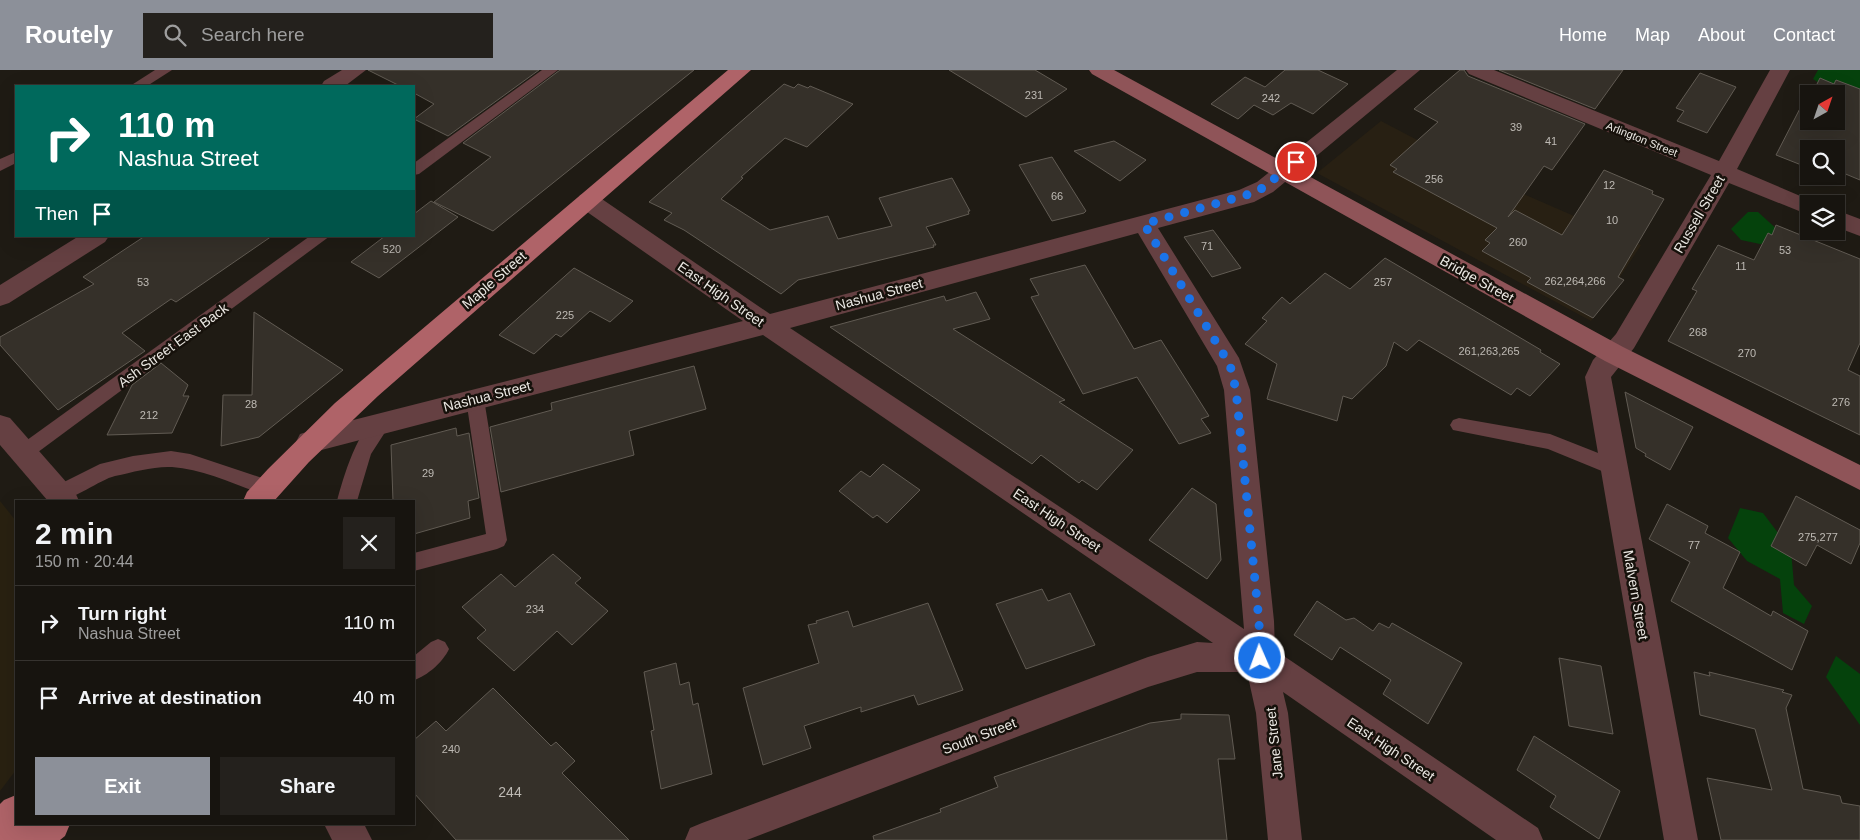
<!DOCTYPE html>
<meta charset="utf-8">
<style>
body{margin:0;font-family:Arial,sans-serif;background:#24211d;color:#f1f3f6;height:100vh;display:flex;flex-direction:column;font-size:19px;white-space:nowrap}
*{box-sizing:border-box;margin:0}
p{font-size:16px;color:#9e9e9e}
.icon{flex:none;width:28px;height:28px;fill:none;stroke:currentColor;stroke-width:2;stroke-linecap:round;stroke-linejoin:round}
.map{position:relative;flex:1;overflow:hidden}
.details{position:absolute;left:15px;top:430px;width:400px;height:325px;display:flex;flex-direction:column;background:#17140f;border-radius:0px;box-shadow:0 5px 20px #0002,0 0 0 1px #36332f}
.details>*{flex:none}
.hud{position:absolute;left:15px;top:15px;width:400px;height:152px;border-radius:0px;box-shadow:0 5px 20px #0002,0 0 0 1px #36332f;background:#00695c;color:#fff;overflow:hidden}
.needle{width:32px;rotate:40deg}
.controls{position:absolute;left:1800px;top:15px;display:grid;gap:10px}
.controls a{display:grid;place-items:center;width:45px;height:45px;border-radius:0px;background:#17140f;box-shadow:0 5px 20px #0002,0 0 0 1px #36332f;font-size:25px}
.pin{position:absolute;display:grid;place-items:center;width:42px;height:42px;color:#fff;margin:-21px;border:2px solid #fff;border-radius:50%;box-shadow:0 1px 5px #0007}
.me{position:absolute;width:55px;margin:-28px;rotate:358deg;stroke-linejoin:round;filter:drop-shadow(0 0 4px #0008)}
.turn{display:flex;align-items:center;gap:18px;height:105px;padding:0 20px;font-size:22px}
.turn .icon{width:65px;height:65px;stroke-width:2.5}
.turn b{display:block;font-size:35px;line-height:42px}
.then{display:flex;align-items:center;height:48px;padding:0 20px;background:#0003;gap:10px;font-size:19px}
.round{display:grid;place-items:center;flex:none;width:52px;height:52px;border-radius:0px;background:#24211d}
.summary{display:flex;align-items:center;justify-content:space-between;height:85px;padding:0 20px}
h1{font-size:30px;font-weight:700;line-height:38px}
.cta{display:flex;gap:10px;margin-top:auto;padding:10px 20px}
.cta a{flex:1;height:58px;border-radius:0px;background:#8c9099;color:#fff;font-size:20px;font-weight:700;line-height:58px;text-align:center}
.cta a+a{background:#24211d;color:#f1f3f6}
ul{padding:0;list-style:none}
li{display:flex;align-items:center;gap:15px;height:75px;padding:0 20px;border-top:1px solid #36332f}
li div{flex:1}
li b{display:block;font-size:19px}
li em{font-style:normal}
header{display:flex;align-items:center;gap:30px;box-sizing:border-box;height:70px;padding:0 25px;background:#8c9099;color:#fff}
header strong{font-size:24px}
nav{display:flex;gap:28px;margin-inline-start:auto;font-size:18px}
.search{width:350px;height:45px;background:#24211d;display:flex;align-items:center;gap:12px;box-sizing:border-box;padding:0 18px;border-radius:0px;color:#9e9e9e;font-size:19px}
.map>svg:first-child{display:block}
.built{fill:#282013}
.education{fill:#292111}
.green{fill:#05420c}
.building{fill:#353029;stroke:#615b53}
.lines{fill:none;stroke-linecap:round;stroke-linejoin:round}
.service{fill:#654042;fill-rule:evenodd}
.minor{fill:#654042;fill-rule:evenodd}
.secondary{fill:#8f5458;fill-rule:evenodd}
.primary{fill:#af6368;fill-rule:evenodd}
.route{stroke:#1a73e8;stroke-width:9;stroke-dasharray:0 16.2}
.labels{text-anchor:middle;stroke-width:5;stroke-linejoin:round;paint-order:stroke}
.number-label{font-size:11px;fill:#bebab4}
.far-street-label{font-size:11px;fill:#ebe8e3;stroke:#16110b}
.street-label{font-size:14px;fill:#ebe8e3;stroke:#16110b}
.near-number-label{font-size:14px;fill:#bebab4}
</style>
<header>
<strong>Routely</strong>
<div class="search"><svg class="icon" aria-label="search" viewBox="0 0 24 24"><circle cx="10" cy="10" r="6"/><path d="M15 15l6 6"/></svg>Search here</div>
<nav><a>Home</a><a>Map</a><a>About</a><a>Contact</a></nav>
</header>
<div class="map">
<svg width="1860" height="770" viewBox="0 0 1860 770">
<rect width="100%" height="100%" fill="#1f1b14"/>
<polygon class="built" points="1381,51 1503,115 1641,175 1591,251 1317,103"/>
<polygon class="education" points="0,431 16,451 16,700 0,721"/>
<g class="green">
<polygon points="1818,0 1860,0 1860,28 1828,19 1813,9"/>
<polygon points="1748,142 1758,142 1781,163 1774,172 1760,174 1741,170 1731,159"/>
<polygon points="1740,438 1763,443 1791,480 1794,515 1812,536 1804,554 1783,543 1780,509 1747,491 1728,468"/>
<polygon points="1836,586 1860,604 1860,655 1826,607"/>
</g>
<g class="building">
<polygon points="368,0 539,0 448,66 414,49 434,34 414,23 414,16 400,16"/>
<polygon points="560,0 694,0 493,161 434,132 491,87 463,73"/>
<polygon points="949,0 1035,0 1067,19 1026,47"/>
<polygon points="1285,0 1318,0 1348,14 1313,44 1291,33 1273,45 1254,35 1238,49 1211,34 1245,7 1265,17"/>
<polygon points="1460,0 1464,0 1468,6 1585,54 1552,100 1544,96 1508,147 1515,140 1562,165 1604,100 1653,121 1652,124 1664,129 1618,207 1624,210 1593,248 1527,212 1531,208 1482,181 1490,173 1485,170 1497,158 1393,102 1397,99 1390,95 1438,52 1414,39"/>
<polygon points="1499,0 1623,0 1595,39"/>
<polygon points="1700,3 1736,17 1707,63 1677,51 1684,41 1676,38"/>
<polygon points="1820,8 1834,14 1836,10 1860,19 1860,110 1836,100 1836,79 1809,79 1809,98 1776,85 1809,21 1809,51 1836,51 1836,24 1812,24"/>
<polygon points="784,14 794,18 798,14 808,18 810,16 853,34 807,77 785,68 741,107 743,108 721,129 770,160 828,146 838,169 892,156 879,128 952,108 970,141 968,141 969,144 926,157 936,175 933,175 934,177 798,210 781,224 684,160 664,150 672,143 649,132"/>
<polygon points="1114,71 1146,90 1120,111 1074,81"/>
<polygon points="1052,87 1086,141 1084,143 1052,151 1019,95"/>
<polygon points="431,131 458,147 379,208 351,192 385,166 414,166 414,144"/>
<polygon points="1776,155 1860,189 1860,273 1848,300 1860,306 1860,365 1668,271 1697,221 1692,219 1718,175 1754,190 1768,163 1772,165"/>
<polygon points="1213,160 1241,198 1212,207 1184,167"/>
<polygon points="145,166 272,166 176,232 171,229 122,263 145,281 58,340 0,275 0,267 94,214 83,207"/>
<polygon points="1385,188 1541,280 1540,282 1560,294 1530,326 1517,318 1511,325 1419,270 1407,281 1394,272 1386,296 1352,329 1343,326 1337,351 1267,329 1277,294 1245,274 1267,251 1262,248 1282,227 1290,234 1325,203 1350,219"/>
<polygon points="1085,195 1134,279 1161,270 1209,346 1201,349 1211,363 1179,374 1137,307 1083,324 1031,227 1039,225 1030,209"/>
<polygon points="574,198 633,231 610,252 590,241 561,267 556,264 534,284 499,265"/>
<polygon points="976,222 990,249 953,259 1065,330 1059,332 1133,380 1097,420 1082,410 1079,413 1041,385 1032,394 830,257 944,226 946,231"/>
<polygon points="254,242 343,300 259,367 221,376 223,325 252,325"/>
<polygon points="161,293 188,315 183,326 189,326 172,363 107,365 132,315"/>
<polygon points="694,296 706,339 629,361 634,385 501,422 490,357 552,340 551,333"/>
<polygon points="1625,322 1693,357 1670,400 1645,386 1646,384 1636,378"/>
<polygon points="456,358 457,366 469,363 479,428 468,431 470,448 414,464 414,431 393,431 391,375"/>
<polygon points="883,394 920,420 887,453 877,445 873,448 839,421 861,401 870,407"/>
<polygon points="1192,418 1216,434 1221,490 1207,509 1149,470"/>
<polygon points="1796,426 1860,460 1860,473 1851,494 1817,475 1806,496 1771,476"/>
<polygon points="1667,434 1708,456 1705,463 1740,482 1723,518 1771,546 1773,541 1808,561 1792,600 1671,531 1690,492 1649,469"/>
<polygon points="553,484 581,508 575,513 608,541 572,575 557,561 514,601 477,568 486,560 462,537 501,504 515,517"/>
<polygon points="1042,519 1048,531 1070,523 1095,575 1026,599 996,534"/>
<polygon points="1317,531 1346,550 1354,548 1373,561 1379,553 1389,558 1392,553 1462,593 1428,654 1383,624 1391,610 1340,577 1332,590 1294,565"/>
<polygon points="928,533 963,620 918,635 914,625 861,642 861,637 804,656 811,678 763,695 743,618 819,593 808,555 817,553 816,551 848,541 853,557"/>
<polygon points="1559,588 1601,596 1613,664 1569,656"/>
<polygon points="676,593 680,615 689,612 693,635 698,633 712,704 661,719 651,661 654,660 644,602"/>
<polygon points="1694,602 1710,606 1709,602 1784,620 1782,622 1792,625 1786,638 1803,719 1840,726 1842,733 1860,736 1860,770 1721,770 1707,708 1772,720 1755,659 1700,645"/>
<polygon points="493,618 551,676 556,672 575,691 562,703 629,770 456,770 414,723 414,670 436,651 446,661"/>
<polygon points="1181,644 1229,645 1235,689 1218,689 1227,770 874,770 873,766 941,742 940,739 998,717 994,707 1150,653 1181,649"/>
<polygon points="1534,666 1620,721 1599,769 1550,737 1556,726 1517,700"/>
</g>
<g class="lines">
<g class="service">
<polygon points="155,0 172,0 147,16 130,16"/>
<polygon points="542,0 558,0 419,104 414,105 414,93"/>
<polygon points="16,82 16,93 0,101 0,89"/>
<polygon points="310,166 330,166 30,388 23,391 16,388 14,383 16,378"/>
<polygon points="475,322 481,324 484,329 507,470 504,476 497,479 414,501 414,483 486,464 466,329 469,324"/>
<path d="M382,346L388,348L391,353L371,384L357,431H337C343,409 358,354 382,346Z"/>
<polygon points="1459,348 1550,364 1621,392 1623,398 1621,404 1614,406 1548,379 1453,360 1450,355 1453,350"/>
<path d="M171,381L190,384L268,410L275,412L278,418L275,424L268,426C238,416 204,399 172,397C154,396 133,402 115,406C98,410 68,435 52,430L49,424L52,418L100,394L133,386Z"/>
<path d="M438,569L445,572L449,579C443,592 427,606 414,610V586L431,572Z"/>
</g>
<g class="minor">
<polygon points="342,0 366,0 345,16 321,16 324,11"/>
<path d="M1397,0H1420L1273,122L1254,132L1158,158L1239,288L1250,320L1274,551L1275,580L1538,758L1543,770H1496L1283,622L1288,643L1302,770H1268L1256,643L1247,602H1197L1148,617L747,770H685L690,758L702,753L1148,587L1197,572L1213,573L763,265L310,383L300,380L296,372L300,364L310,361L743,251L580,137L577,131L580,125L588,123L596,125L770,244L1239,120L1257,112ZM1138,163L1217,296L1224,320L1244,559L790,258Z"/>
<polygon points="1466,0 1494,0 1719,91 1770,0 1790,0 1737,99 1819,134 1809,134 1809,145 1729,113 1634,278 1611,307 1698,770 1664,770 1585,307 1593,290 1616,264 1711,105 1469,4"/>
<polygon points="1836,140 1860,149 1860,166 1836,157"/>
<polygon points="79,166 109,166 105,172 9,233 0,236 0,215"/>
<polygon points="0,345 10,348 75,422 79,431 48,431 0,375"/>
<polygon points="324,754 364,754 372,770 332,770"/>
</g>
<polygon class="secondary" points="1089,0 1114,0 1623,277 1860,395 1860,420 1605,291 1092,4"/>
<g class="primary">
<polygon points="728,0 751,0 378,326 309,392 274,431 243,431 247,422 268,399 335,333"/>
<polygon points="16,725 16,754 70,754 65,766 60,770 0,770 0,734 4,730"/>
</g>
</g>
<g class="lines">
<polyline class="route" points="1260,588 1259,551 1236,320 1230,295 1144,154 1257,122 1296,92"/>
</g>
<g class="labels">
<g class="number-label">
<text x="1034" y="29">231</text>
<text x="1271" y="32">242</text>
<text x="1516" y="61">39</text>
<text x="1551" y="75">41</text>
<text x="1434" y="113">256</text>
<text x="1609" y="119">12</text>
<text x="1057" y="130">66</text>
<text x="1612" y="154">10</text>
<text x="1518" y="176">260</text>
<text x="1207" y="180">71</text>
<text x="392" y="183">520</text>
<text x="1785" y="184">53</text>
<text x="1741" y="200">11</text>
<text x="1575" y="215">262,264,266</text>
<text x="143" y="216">53</text>
<text x="1383" y="216">257</text>
<text x="565" y="249">225</text>
<text x="1698" y="266">268</text>
<text x="1489" y="285">261,263,265</text>
<text x="1747" y="287">270</text>
<text x="1841" y="336">276</text>
<text x="251" y="338">28</text>
<text x="149" y="349">212</text>
<text x="428" y="407">29</text>
<text x="1818" y="471">275,277</text>
<text x="1694" y="479">77</text>
<text x="535" y="543">234</text>
<text x="451" y="683">240</text>
</g>
<g class="far-street-label">
<text transform="translate(1642 69) rotate(22)" y="4">Arlington Street</text>
</g>
<g class="street-label">
<text transform="translate(1699 144) rotate(-60)" y="5">Russell Street</text>
<text transform="translate(1477 209) rotate(29)" y="5">Bridge Street</text>
<text transform="translate(494 210) rotate(-41)" y="5">Maple Street</text>
<text transform="translate(721 224) rotate(35)" y="5">East High Street</text>
<text transform="translate(879 224) rotate(-15)" y="5">Nashua Street</text>
<text transform="translate(173 275) rotate(-36)" y="5">Ash Street East Back</text>
<text transform="translate(487 326) rotate(-14)" y="5">Nashua Street</text>
<text transform="translate(1057 450) rotate(34)" y="5">East High Street</text>
<text transform="translate(1636 525) rotate(80)" y="5">Malvern Street</text>
<text transform="translate(979 666) rotate(-21)" y="5">South Street</text>
<text transform="translate(1274 673) rotate(-96)" y="5">Jane Street</text>
<text transform="translate(1391 679) rotate(34)" y="5">East High Street</text>
</g>
<g class="near-number-label">
<text x="510" y="727">244</text>
</g>
</g>
</svg>
<div class="controls">
<a><svg class="needle" viewBox="-14 -14 28 28"><path d="M0-13l5 13h-10z" fill="#e53935"/><path d="M0 13l5-13h-10z" fill="#9e9e9e"/></svg></a>
<a><svg class="icon" aria-label="search" viewBox="0 0 24 24"><circle cx="10" cy="10" r="6"/><path d="M15 15l6 6"/></svg></a>
<a><svg class="icon" aria-label="layers" viewBox="0 0 24 24"><path d="M12 4l9 5-9 5-9-5zM3 14l9 5 9-5"/></svg></a>
</div>
<div class="pin" style="left:1296px;top:92px;background:#d93025"><svg class="icon" aria-label="arrive" viewBox="0 0 24 24"><path d="M6 21V4h12l-3 4 3 4H6"/></svg></div>
<svg class="me" style="left:1260px;top:588px" viewBox="-20 -20 40 40"><circle r="17" fill="#1a73e8" stroke="#fff" stroke-width="3"/><path d="M0-11L8 9 0 5-8 9z" fill="#fff"/></svg>
<div class="hud">
<div class="turn"><svg class="icon" aria-label="right" viewBox="0 0 24 24"><path d="M7 20v-9h11M14 6l5 5-5 5"/></svg><div><b>110 m</b>Nashua Street</div></div>
<div class="then">Then<svg class="icon" aria-label="arrive" viewBox="0 0 24 24"><path d="M6 21V4h12l-3 4 3 4H6"/></svg></div>
</div>
<section class="details">
<div class="summary"><div><h1>2 min</h1><p>150 m · 20:44</p></div><a class="round"><svg class="icon" aria-label="close" viewBox="0 0 24 24"><path d="M6 6l12 12M18 6L6 18"/></svg></a></div>
<ul>
<li><svg class="icon" aria-label="right" viewBox="0 0 24 24"><path d="M7 20v-9h11M14 6l5 5-5 5"/></svg><div><b>Turn right</b><p>Nashua Street</p></div><em>110 m</em></li>
<li><svg class="icon" aria-label="arrive" viewBox="0 0 24 24"><path d="M6 21V4h12l-3 4 3 4H6"/></svg><div><b>Arrive at destination</b></div><em>40 m</em></li>
</ul>
<div class="cta"><a>Exit</a><a>Share</a></div>
</section>
</div>
